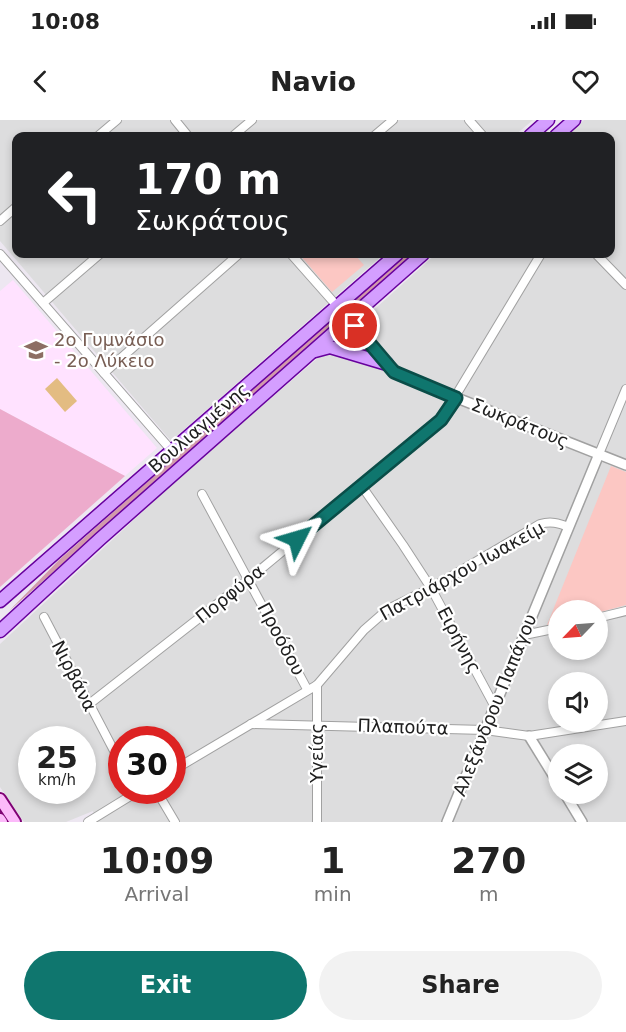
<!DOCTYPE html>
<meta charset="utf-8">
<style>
body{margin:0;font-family:"DejaVu Sans",sans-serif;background:#f2f2f2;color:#222;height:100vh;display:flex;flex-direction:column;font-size:22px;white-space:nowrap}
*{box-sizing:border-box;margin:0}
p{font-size:20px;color:#767676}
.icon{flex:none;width:33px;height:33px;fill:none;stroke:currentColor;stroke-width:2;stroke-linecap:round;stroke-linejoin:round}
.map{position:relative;height:702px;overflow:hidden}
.panel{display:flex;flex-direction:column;background:#fff;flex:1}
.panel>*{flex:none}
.top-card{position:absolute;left:12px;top:12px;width:603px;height:126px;border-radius:12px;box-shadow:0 3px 9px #0003;background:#202124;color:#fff;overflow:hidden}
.needle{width:39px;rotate:245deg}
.buttons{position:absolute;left:548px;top:480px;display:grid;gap:12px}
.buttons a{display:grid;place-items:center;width:60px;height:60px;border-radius:50%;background:#fff;box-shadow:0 3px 9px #0003;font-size:30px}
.speed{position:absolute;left:18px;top:606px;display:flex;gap:12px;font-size:30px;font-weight:700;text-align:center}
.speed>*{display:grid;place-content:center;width:78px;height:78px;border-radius:50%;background:#fff;box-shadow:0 3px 9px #0003;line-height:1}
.speed small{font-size:15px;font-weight:400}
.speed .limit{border:9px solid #d22;background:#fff;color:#111}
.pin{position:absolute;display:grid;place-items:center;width:51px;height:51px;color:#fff;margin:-26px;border:3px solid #fff;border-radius:50%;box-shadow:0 2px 6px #0007}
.me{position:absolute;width:66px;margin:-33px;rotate:50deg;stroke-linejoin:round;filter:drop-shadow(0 0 4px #0008)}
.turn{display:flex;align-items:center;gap:21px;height:126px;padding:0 24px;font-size:27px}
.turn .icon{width:78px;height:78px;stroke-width:2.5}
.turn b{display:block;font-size:42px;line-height:51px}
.eta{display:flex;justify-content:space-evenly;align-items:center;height:102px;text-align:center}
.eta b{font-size:36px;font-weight:700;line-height:42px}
.cta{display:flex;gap:12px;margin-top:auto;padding:12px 24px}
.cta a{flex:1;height:69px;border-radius:36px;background:#0f766e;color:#fff;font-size:24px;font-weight:700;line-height:69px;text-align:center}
.cta a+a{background:#f2f2f2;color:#222}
.status{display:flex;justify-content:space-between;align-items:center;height:42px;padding:0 30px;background:#fff;direction:ltr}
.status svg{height:16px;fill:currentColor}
header{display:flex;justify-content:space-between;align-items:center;height:78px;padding:0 24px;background:#fff;font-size:27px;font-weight:700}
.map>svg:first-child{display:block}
.residential{fill:#ddddde;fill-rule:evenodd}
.education{fill:#ffe2ff}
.grass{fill:#edabcc}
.forest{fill:#d29aab}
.park{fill:#fcc7c3}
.pitch{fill:#e3bc82}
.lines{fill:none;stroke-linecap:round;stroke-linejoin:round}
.minor-casing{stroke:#a1a1a1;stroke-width:10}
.tertiary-casing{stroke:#a1a1a1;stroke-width:12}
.secondary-casing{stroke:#7e0073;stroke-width:14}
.primary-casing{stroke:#67009d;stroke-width:15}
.minor{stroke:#fff;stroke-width:8}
.tertiary{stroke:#fff;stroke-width:9}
.secondary{stroke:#fcbafa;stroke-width:10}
.primary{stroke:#d49eff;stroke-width:12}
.route-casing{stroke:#0a4d48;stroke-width:15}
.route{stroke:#0f766e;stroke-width:10}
.labels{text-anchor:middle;stroke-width:4.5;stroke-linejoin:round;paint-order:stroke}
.education-label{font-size:18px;fill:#785e54;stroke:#fff;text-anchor:start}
.street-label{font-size:18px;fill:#202020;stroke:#fff}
</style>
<div class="status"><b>10:08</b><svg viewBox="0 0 49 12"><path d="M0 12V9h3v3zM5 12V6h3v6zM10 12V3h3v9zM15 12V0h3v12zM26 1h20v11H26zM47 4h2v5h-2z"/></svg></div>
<header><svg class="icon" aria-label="back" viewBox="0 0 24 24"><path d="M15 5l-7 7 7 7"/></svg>Navio<svg class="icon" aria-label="heart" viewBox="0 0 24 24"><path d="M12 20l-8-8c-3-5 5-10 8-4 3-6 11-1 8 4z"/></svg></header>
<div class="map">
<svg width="626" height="702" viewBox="0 0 626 702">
<rect width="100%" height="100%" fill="#ede7f1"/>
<g class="residential">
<polygon points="0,0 533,0 514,16 16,16 16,134 384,134 171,321 0,121"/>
<path d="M584,0H626V702H95L93,691L66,702H24L0,667V524L192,346L367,196L436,134H610V16H566ZM558,490H597V530H558ZM558,562H597V602H558ZM32,620H82V670H32ZM122,620H172V670H122ZM558,634H597V674H558Z"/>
</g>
<polygon class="education" points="13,160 157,328 125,356 0,289 0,171"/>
<g class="grass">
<polygon points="350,211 368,230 366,233 336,222"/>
<polygon points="0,289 125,356 0,467"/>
</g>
<g class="forest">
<polygon points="407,134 413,134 356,184 353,181"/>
<polygon points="334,197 338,198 334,205 9,491 59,440"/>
</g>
<g class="park">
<polygon points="299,134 354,134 364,145 332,172"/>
<polygon points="611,346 626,352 626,485 597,493 597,490 558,490 558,503 547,505"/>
</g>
<polygon class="pitch" points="57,258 77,281 65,292 45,269"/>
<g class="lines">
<g class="minor-casing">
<g id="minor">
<polyline points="175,0 188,16"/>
<polyline points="469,0 483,16"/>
<polyline points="98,16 117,0"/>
<polyline points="233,16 252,0"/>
<polyline points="374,16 393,0"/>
<polyline points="0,101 16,87"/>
<polyline points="0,134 172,331"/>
<polyline points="291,134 337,186"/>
<polyline points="596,134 626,165"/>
<polyline points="43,183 100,134"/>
<polyline points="104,253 239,134"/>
<polyline points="599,334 626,269"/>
<polyline points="361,365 403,425 431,468 495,587"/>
<polyline points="202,374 307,569"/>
<polyline points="44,497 122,646"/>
<polyline points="597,498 626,491"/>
<polyline points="524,515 558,508"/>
<polyline points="317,565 317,702"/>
<polyline points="88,585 249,459 441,300 541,134"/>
<polyline points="251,604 485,610 529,616 626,601"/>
<path d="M172,651L317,565L364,510L388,489L431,468L540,404C551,401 558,403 569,407"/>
<polyline points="156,670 175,702"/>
<polyline points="88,702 140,670"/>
</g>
</g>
<g class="tertiary-casing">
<g id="tertiary">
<polyline points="337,186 387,244 404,257 626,345"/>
<polyline points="529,616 558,663"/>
<polyline points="565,674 582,702"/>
<polyline points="447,702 599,334"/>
</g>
</g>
<g class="secondary-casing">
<g id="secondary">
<polyline points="0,679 15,702"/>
<polyline points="0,699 2,702"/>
</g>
</g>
<g class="primary-casing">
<g id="primary">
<polyline points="530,16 548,0"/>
<polyline points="556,16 574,0"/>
<polyline points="315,231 330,227 387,244"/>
<polyline points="0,481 397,134"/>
<polyline points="0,511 100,419 423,134"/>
</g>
</g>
<use href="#minor" class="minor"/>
<use href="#tertiary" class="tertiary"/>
<use href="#secondary" class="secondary"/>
<use href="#primary" class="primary"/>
</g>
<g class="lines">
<g class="route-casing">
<polyline id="route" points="297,419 441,300 456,278 394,252 355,206"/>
</g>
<use href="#route" class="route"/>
</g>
<defs>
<g id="school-bare" transform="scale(1.8)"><path d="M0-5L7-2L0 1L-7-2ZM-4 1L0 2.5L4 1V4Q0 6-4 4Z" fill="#8d6e63" stroke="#fff" stroke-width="2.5" paint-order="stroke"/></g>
</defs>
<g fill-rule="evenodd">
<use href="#school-bare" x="36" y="230"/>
</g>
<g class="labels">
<g class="education-label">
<text x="54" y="226">2ο Γυμνάσιο<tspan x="54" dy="21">- 2ο Λύκειο</tspan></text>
</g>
<g class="street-label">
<text transform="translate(520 303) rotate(22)" y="6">Σωκράτους</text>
<text transform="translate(199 308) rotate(-41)" y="6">Βουλιαγμένης</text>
<text transform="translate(462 451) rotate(-29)" y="6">Πατριάρχου Ιωακείμ</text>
<text transform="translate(230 474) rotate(-39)" y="6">Πορφύρα</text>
<text transform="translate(281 519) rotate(62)" y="6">Προόδου</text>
<text transform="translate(459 520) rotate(62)" y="6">Ειρήνης</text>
<text transform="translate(74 556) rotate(63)" y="6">Νιρβάνα</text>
<text transform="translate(495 585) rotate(-68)" y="6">Αλεξάνδρου Παπάγου</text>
<text transform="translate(403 607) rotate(2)" y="6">Πλαπούτα</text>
<text transform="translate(317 633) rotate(-90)" y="6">Υγείας</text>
</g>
</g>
</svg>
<div class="buttons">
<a><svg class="needle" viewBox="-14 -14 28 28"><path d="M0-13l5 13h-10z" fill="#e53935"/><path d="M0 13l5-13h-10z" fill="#767676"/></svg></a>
<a><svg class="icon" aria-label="sound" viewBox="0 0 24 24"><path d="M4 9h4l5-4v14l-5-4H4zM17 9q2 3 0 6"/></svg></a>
<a><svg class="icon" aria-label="layers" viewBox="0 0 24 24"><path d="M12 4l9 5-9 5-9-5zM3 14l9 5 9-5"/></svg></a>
</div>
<div class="speed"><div>25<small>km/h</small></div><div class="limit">30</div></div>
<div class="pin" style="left:355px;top:206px;background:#d93025"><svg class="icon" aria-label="arrive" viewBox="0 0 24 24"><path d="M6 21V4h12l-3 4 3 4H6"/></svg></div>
<svg class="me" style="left:297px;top:419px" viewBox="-20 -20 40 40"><path d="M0-17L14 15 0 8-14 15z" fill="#0f766e" stroke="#fff" stroke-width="4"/></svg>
<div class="top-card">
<div class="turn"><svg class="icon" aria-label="left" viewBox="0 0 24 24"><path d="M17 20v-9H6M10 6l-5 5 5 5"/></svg><div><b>170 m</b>Σωκράτους</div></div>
</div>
</div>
<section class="panel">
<div class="eta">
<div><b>10:09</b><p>Arrival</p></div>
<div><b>1</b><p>min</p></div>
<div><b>270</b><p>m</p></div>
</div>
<div class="cta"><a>Exit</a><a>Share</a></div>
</section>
